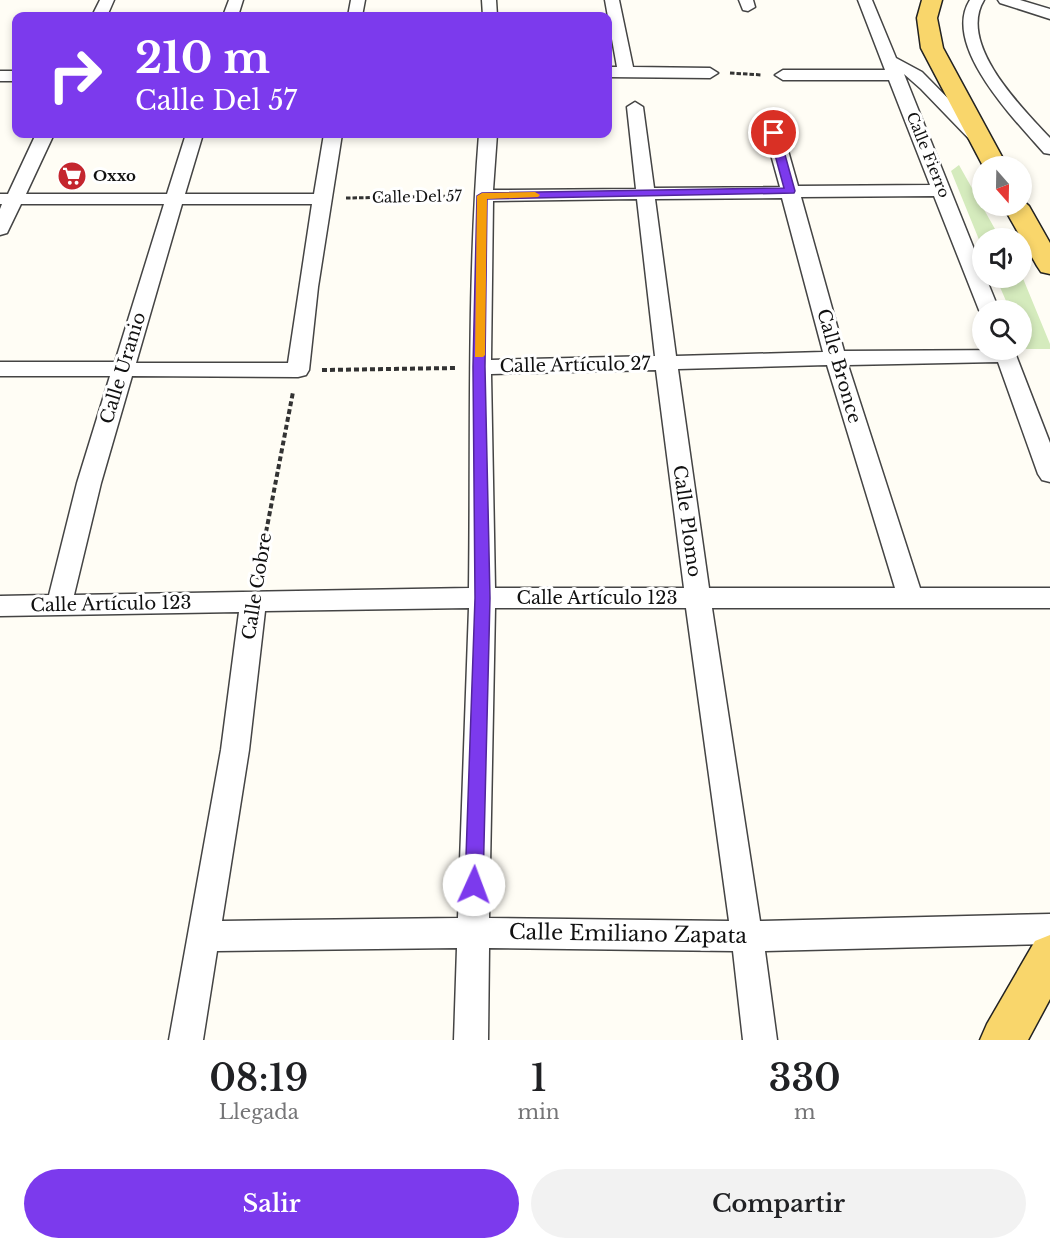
<!DOCTYPE html>
<html lang="es">
<meta charset="utf-8">
<style>
body{margin:0;font-family:"Libre Baskerville",serif;background:#f2f2f2;color:#202124;height:100vh;display:flex;flex-direction:column;font-size:22px;white-space:nowrap}
*{box-sizing:border-box;margin:0}
p{font-size:20px;color:#757577}
.icon{flex:none;width:33px;height:33px;fill:none;stroke:currentColor;stroke-width:2;stroke-linecap:round;stroke-linejoin:round}
.map{position:relative;height:1040px;overflow:hidden}
.side{display:flex;flex-direction:column;background:#fff;flex:1}
.side>*{flex:none}
.top-card{position:absolute;left:12px;top:12px;width:600px;height:126px;border-radius:12px;box-shadow:0 3px 9px #0003;background:#7c3aed;color:#fff;overflow:hidden}
.needle{width:39px;rotate:160deg}
.fabs{position:absolute;left:972px;top:156px;display:grid;gap:12px}
.fabs a{display:grid;place-items:center;width:60px;height:60px;border-radius:50%;background:#fff;box-shadow:0 3px 9px #0003;font-size:30px}
.pin{position:absolute;display:grid;place-items:center;width:51px;height:51px;color:#fff;margin:-26px;border:3px solid #fff;border-radius:50%;box-shadow:0 2px 6px #0007}
.me{position:absolute;width:66px;margin:-33px;rotate:2deg;stroke-linejoin:round;filter:drop-shadow(0 0 4px #0008)}
.turn{display:flex;align-items:center;gap:21px;height:126px;padding:0 24px;font-size:27px}
.turn .icon{width:78px;height:78px;stroke-width:2.5}
.turn b{display:block;font-size:42px;line-height:51px}
.eta{display:flex;justify-content:space-evenly;align-items:center;height:102px;text-align:center}
.eta b{font-size:36px;font-weight:600;line-height:42px}
.button{display:flex;gap:12px;margin-top:auto;padding:12px 24px}
.button a{flex:1;height:69px;border-radius:36px;background:#7c3aed;color:#fff;font-size:24px;font-weight:600;line-height:69px;text-align:center}
.button a+a{background:#f2f2f2;color:#202124}
.map>svg:first-child{display:block}
.green{fill:#d5ebbd}
.lines{fill:none;stroke-linecap:round;stroke-linejoin:round}
.street-casing{stroke:#444;stroke-width:3}
.primary-casing{stroke:#222;stroke-width:3}
.path-far1{stroke:#333;stroke-width:3;stroke-dasharray:4.5 2;stroke-linecap:butt}
.path{stroke:#333;stroke-width:4;stroke-dasharray:5 3;stroke-linecap:butt}
.street{fill:#fff;fill-rule:evenodd}
.primary{fill:#f9d66b;fill-rule:evenodd}
.route{fill:#7c3aed;stroke:#51269a;stroke-width:1.5}
.slow{fill:#f59e0b}
.labels{text-anchor:middle;stroke-width:6;stroke-linejoin:round;paint-order:stroke}
.far-street-label{font-size:15px;fill:#111;stroke:#fff}
.far-poi-label{font-size:15px;font-weight:bold;fill:#111;stroke:#fff;text-anchor:start}
.street-label{font-size:18px;fill:#111;stroke:#fff}
.near-street-label{font-size:21px;fill:#111;stroke:#fff}
</style>
<div class="map">
<svg width="1050" height="1040" viewBox="0 0 1050 1040">
<rect width="100%" height="100%" fill="#fffdf5"/>
<g class="green">
<polygon points="959,165 1000,238 982,238 982,247 951,171"/>
<polygon points="1022,276 1050,344 1050,349 1026,349 1022,339 1022,310 1010,310 996,278"/>
</g>
<g class="lines">
<g class="street-casing">
<g id="street">
<polygon points="100,0 114,0 107,16 92,16"/>
<polygon points="229,0 243,0 238,16 223,16"/>
<polygon points="351,0 365,0 362,16 348,16"/>
<polygon points="482,0 496,0 497,16 483,16"/>
<polygon points="605,0 619,0 633,67 710,68 718,73 710,78 608,77 608,67 617,67"/>
<polygon points="739,0 753,0 755,7 748,11 743,10"/>
<path d="M858,0H872L896,58L922,72L990,141L987,145H975L921,89L904,74L982,269V278H986L999,310H982V315L979,310L934,196L801,197L844,351L1014,350L1050,443V482L1042,480L1038,474L998,362L848,365L920,588H1050V608H712L760,921L1050,914V944L765,951L777,1040H743L733,951L489,948L488,1040H454L457,948L217,951L203,1040H169L221,750L239,612L0,616V596L49,595L77,483L110,376H0V362H115L164,204H21L7,233L0,235V209L2,204H0V194H8L36,134H54L26,194H167L186,134H203L185,194H314L324,134H342L318,287L309,370L306,375L298,377L132,376L101,483L74,595L469,588C471,436 467,285 479,134H497L493,190L636,189L627,107L635,102L643,107L654,188L780,187L765,133L768,129H780L783,133L798,186L930,185L889,80H783L775,75L783,70H885ZM782,198L823,352L676,356L655,199ZM637,199L655,356L491,360L493,201ZM182,204H312L288,363H136ZM827,365L895,588H709L678,369ZM656,370L684,588H495L491,374ZM469,608L458,918L222,921L249,750L265,611ZM495,608H686L729,921L489,918Z"/>
<path d="M970,0H984C957,44 1022,108 1050,138V154L1044,153C1015,120 941,45 970,0Z"/>
<polygon points="998,0 1020,0 1050,9 1050,19 1000,3"/>
<rect x="0" y="71" width="16" height="10"/>
</g>
</g>
<g class="primary-casing">
<g id="primary">
<polygon points="922,0 942,0 937,18 943,48 1007,166 983,166 921,48 917,18"/>
<polygon points="1022,200 1029,206 1050,243 1050,274 1041,272 1037,266 1003,206 1022,206"/>
<polygon points="1050,935 1050,999 1028,1040 980,1040 987,1024 1035,941"/>
</g>
</g>
<g class="path-far1">
<polyline points="730,73 762,75"/>
<polyline points="346,198 462,196"/>
</g>
<g class="path">
<polyline points="322,370 456,368"/>
<polyline points="257,579 293,392"/>
</g>
<use href="#street" class="street"/>
<use href="#primary" class="primary"/>
</g>
<polygon class="route" points="774,130 779,133 795,191 794,193 487,199 485,367 490,598 483,885 480,891 474,893 468,891 465,885 475,598 473,367 477,196 482,193 784,188 769,133"/>
<polygon class="slow" points="535,192 540,195 538,197 487,199 485,355 483,357 475,357 477,196 482,193"/>
<defs>
<g id="supermarket-disc" transform="scale(1.5)"><circle r="9.5" fill="#c4262e" stroke="#fff"/><path d="M-6-5.5h2.5l.6 2H6L4.5 2H-2.5L-4.4-4H-6ZM-1.5 3.2a1.3 1.3 0 1 0 .1 0ZM3 3.2a1.3 1.3 0 1 0 .1 0Z" fill="#fff"/></g>
</defs>
<g fill-rule="evenodd">
<use href="#supermarket-disc" x="72" y="176"/>
</g>
<g class="labels">
<g class="far-street-label">
<text transform="translate(928 155) rotate(68)" y="5">Calle Fierro</text>
<text transform="translate(417 197) rotate(-1)" y="5">Calle Del 57</text>
</g>
<g class="far-poi-label">
<text x="93" y="181">Oxxo</text>
</g>
<g class="street-label">
<text transform="translate(575 365) rotate(-1)" y="6">Calle Artículo 27</text>
<text transform="translate(839 366) rotate(74)" y="6">Calle Bronce</text>
<text transform="translate(123 368) rotate(-73)" y="6">Calle Uranio</text>
<text transform="translate(687 521) rotate(82)" y="6">Calle Plomo</text>
<text transform="translate(257 586) rotate(-81)" y="6">Calle Cobre</text>
<text x="597" y="604">Calle Artículo 123</text>
<text transform="translate(111 604) rotate(-1)" y="6">Calle Artículo 123</text>
</g>
<g class="near-street-label">
<text transform="translate(628 934) rotate(1)" y="7">Calle Emiliano Zapata</text>
</g>
</g>
</svg>
<div class="fabs">
<a><svg class="needle" viewBox="-14 -14 28 28"><path d="M0-13l5 13h-10z" fill="#e53935"/><path d="M0 13l5-13h-10z" fill="#757577"/></svg></a>
<a><svg class="icon" aria-label="sound" viewBox="0 0 24 24"><path d="M4 9h4l5-4v14l-5-4H4zM17 9q2 3 0 6"/></svg></a>
<a><svg class="icon" aria-label="search" viewBox="0 0 24 24"><circle cx="10" cy="10" r="6"/><path d="M15 15l6 6"/></svg></a>
</div>
<div class="pin" style="left:774px;top:133px;background:#d93025"><svg class="icon" aria-label="arrive" viewBox="0 0 24 24"><path d="M6 21V4h12l-3 4 3 4H6"/></svg></div>
<svg class="me" style="left:474px;top:885px" viewBox="-20 -20 40 40"><circle r="19" fill="#fff"/><path d="M0-13L10 11 0 6-10 11z" fill="#7c3aed"/></svg>
<div class="top-card">
<div class="turn"><svg class="icon" aria-label="right" viewBox="0 0 24 24"><path d="M7 20v-9h11M14 6l5 5-5 5"/></svg><div><b>210 m</b>Calle Del 57</div></div>
</div>
</div>
<section class="side">
<div class="eta">
<div><b>08:19</b><p>Llegada</p></div>
<div><b>1</b><p>min</p></div>
<div><b>330</b><p>m</p></div>
</div>
<div class="button"><a>Salir</a><a>Compartir</a></div>
</section>
